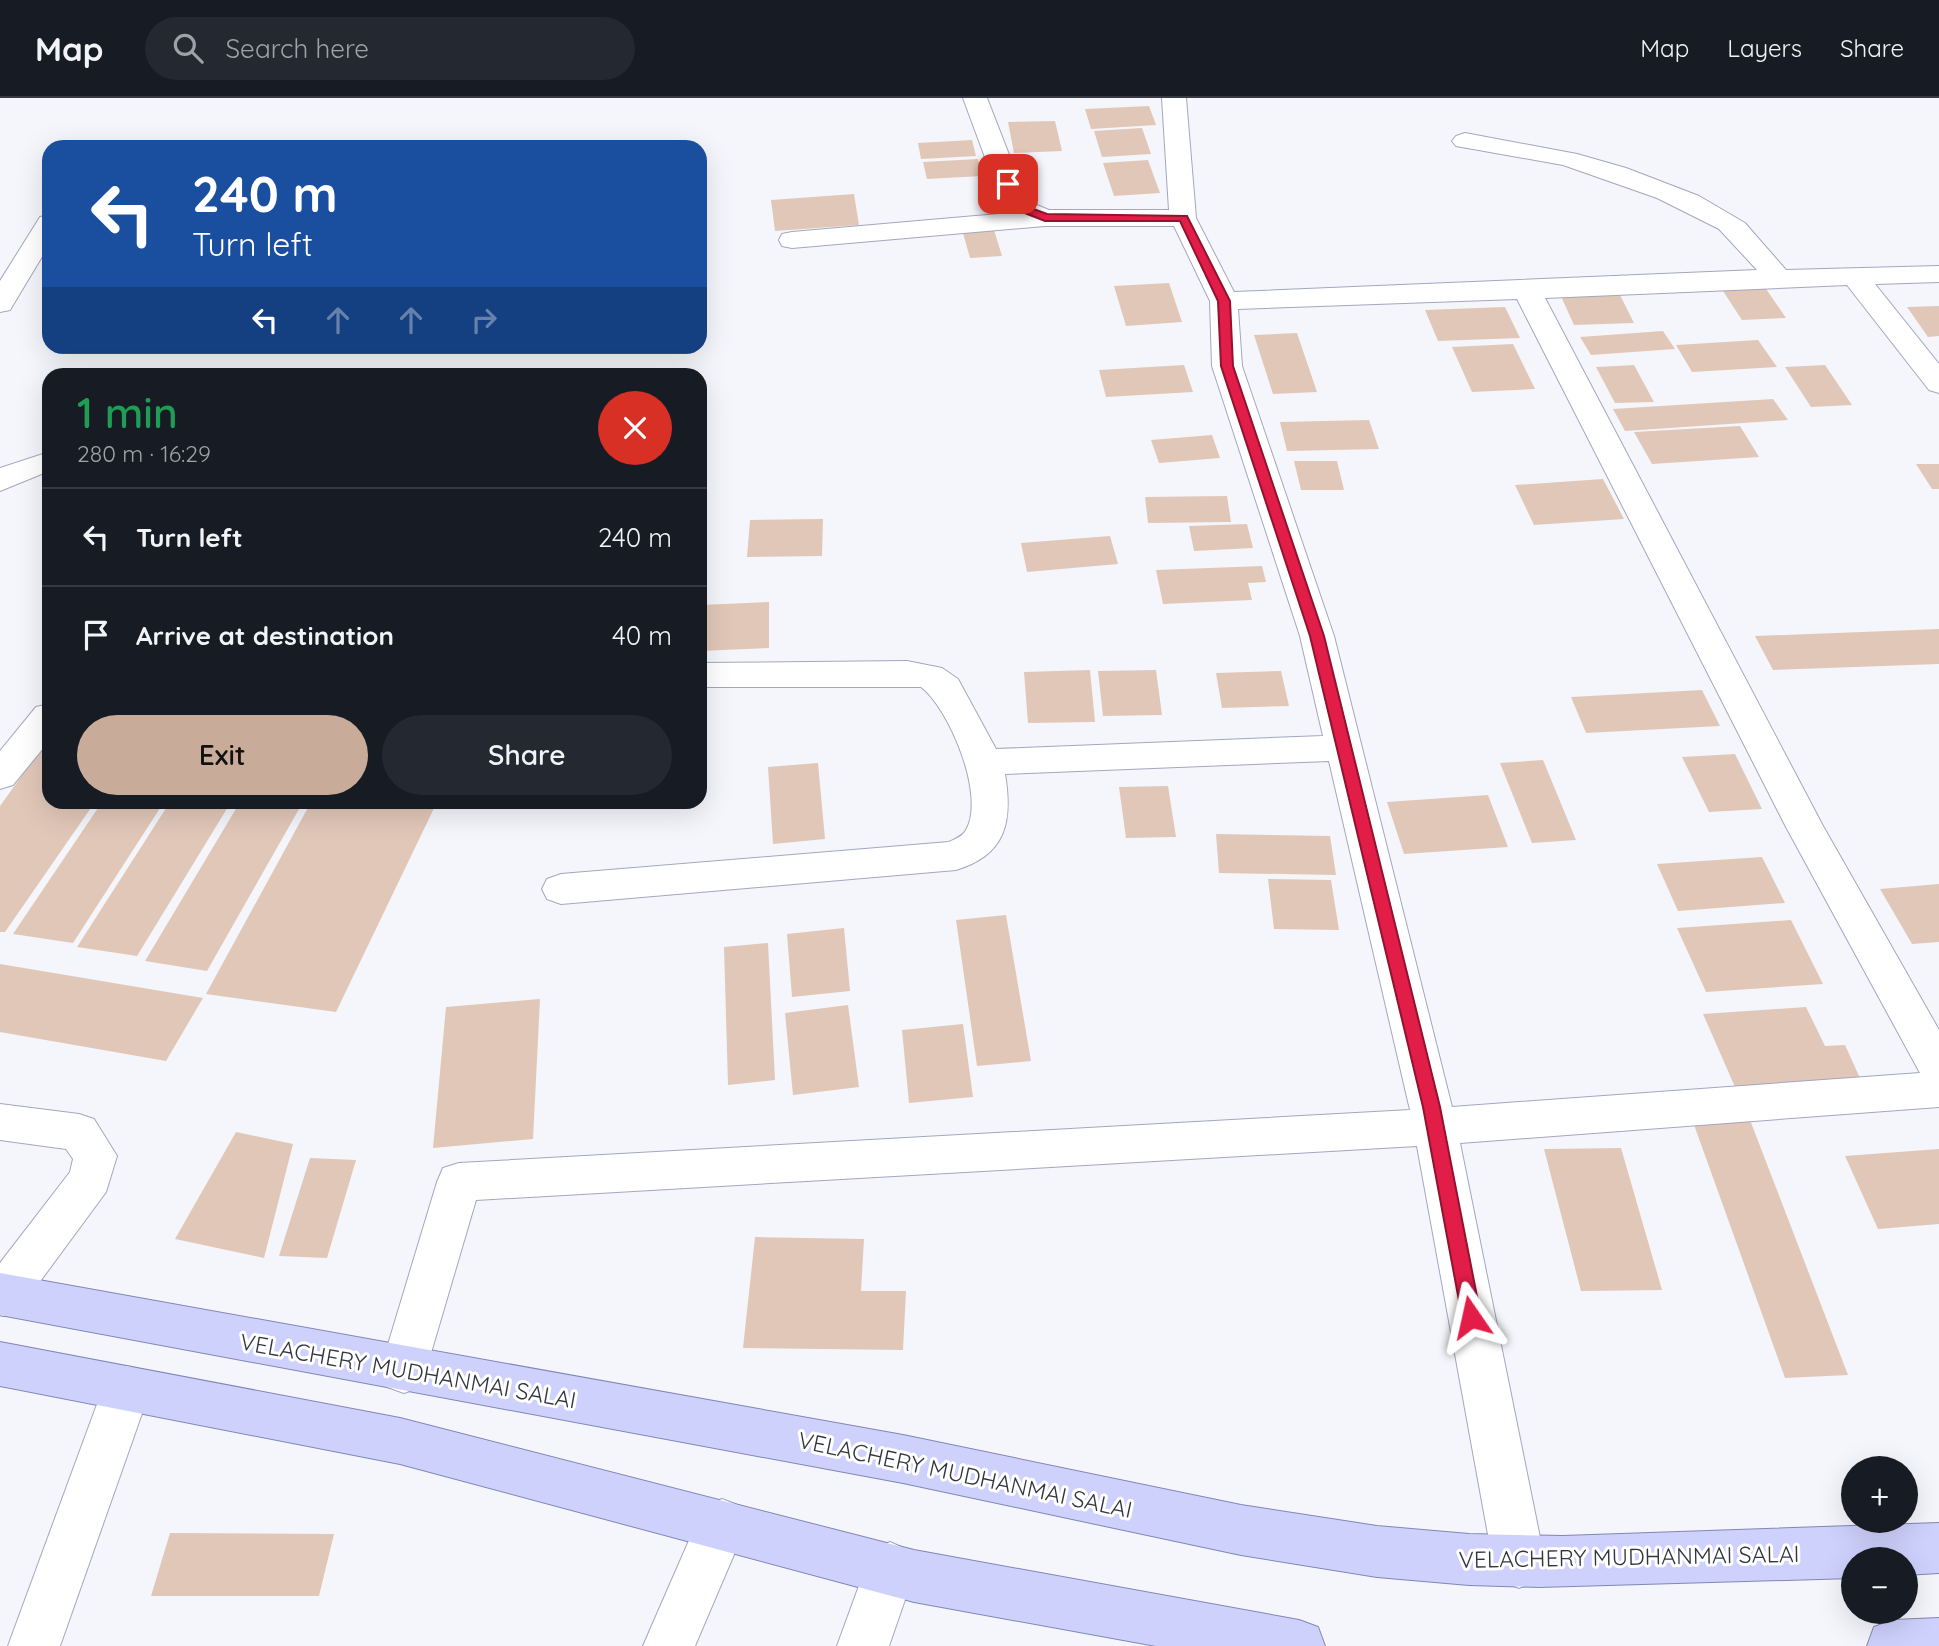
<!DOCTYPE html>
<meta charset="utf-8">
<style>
body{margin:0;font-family:Quicksand,sans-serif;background:#242831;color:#f1f3f6;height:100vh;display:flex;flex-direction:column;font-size:26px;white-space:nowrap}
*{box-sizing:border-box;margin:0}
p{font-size:23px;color:#9ea1a6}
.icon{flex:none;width:38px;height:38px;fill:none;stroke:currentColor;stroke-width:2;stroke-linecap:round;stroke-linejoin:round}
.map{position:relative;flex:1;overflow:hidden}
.side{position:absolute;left:42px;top:270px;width:665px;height:441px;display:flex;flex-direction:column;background:#171b24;border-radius:21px;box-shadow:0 7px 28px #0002}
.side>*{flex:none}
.top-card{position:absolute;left:42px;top:42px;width:665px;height:214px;border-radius:21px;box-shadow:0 7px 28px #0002;background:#1a4fa0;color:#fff;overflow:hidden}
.buttons{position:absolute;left:1841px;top:1358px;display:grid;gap:14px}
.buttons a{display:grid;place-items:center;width:77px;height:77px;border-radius:50%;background:#171b24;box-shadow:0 7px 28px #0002;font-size:35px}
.pin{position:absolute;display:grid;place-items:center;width:60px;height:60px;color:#fff;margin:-30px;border-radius:14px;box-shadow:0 4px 10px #0006}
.me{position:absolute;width:77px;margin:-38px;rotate:349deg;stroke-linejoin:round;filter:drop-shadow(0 0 5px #0008)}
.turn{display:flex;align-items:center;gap:24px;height:147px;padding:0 35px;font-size:32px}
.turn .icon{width:91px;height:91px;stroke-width:2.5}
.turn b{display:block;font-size:49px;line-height:60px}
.lanes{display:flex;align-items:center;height:66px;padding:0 35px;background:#0003;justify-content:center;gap:35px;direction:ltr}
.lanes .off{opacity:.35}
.round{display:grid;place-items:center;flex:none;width:74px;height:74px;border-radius:37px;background:#242831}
.headline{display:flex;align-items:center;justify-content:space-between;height:119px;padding:0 35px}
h1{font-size:42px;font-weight:600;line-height:52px;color:#1e9e55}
.action{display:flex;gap:14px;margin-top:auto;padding:14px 35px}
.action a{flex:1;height:80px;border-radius:42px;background:#c8ab98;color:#111;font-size:28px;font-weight:600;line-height:80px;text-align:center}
.action a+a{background:#242831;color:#f1f3f6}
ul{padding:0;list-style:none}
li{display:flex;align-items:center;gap:21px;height:98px;padding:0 35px;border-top:2px solid #363941}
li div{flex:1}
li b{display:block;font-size:26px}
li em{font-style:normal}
header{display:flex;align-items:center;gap:42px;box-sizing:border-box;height:98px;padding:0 35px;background:#171b24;border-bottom:2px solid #363941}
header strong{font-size:33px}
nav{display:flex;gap:38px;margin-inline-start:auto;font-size:24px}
.search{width:490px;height:63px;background:#242831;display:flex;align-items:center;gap:18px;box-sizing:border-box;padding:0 24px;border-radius:38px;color:#9ea1a6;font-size:26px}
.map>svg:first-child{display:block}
.building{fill:#e1c7b8}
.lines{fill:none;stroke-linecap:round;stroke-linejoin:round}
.minor-casing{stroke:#a3a6c0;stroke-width:2}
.major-casing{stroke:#8186b8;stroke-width:2}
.minor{fill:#fff;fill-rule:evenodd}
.major{fill:#cdd1fc;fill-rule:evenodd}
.route{fill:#e11d48;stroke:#92132f;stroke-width:2}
.labels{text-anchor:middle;stroke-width:6;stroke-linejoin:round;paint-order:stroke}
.near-street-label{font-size:23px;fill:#32343e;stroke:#fff}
</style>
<header>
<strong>Map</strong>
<div class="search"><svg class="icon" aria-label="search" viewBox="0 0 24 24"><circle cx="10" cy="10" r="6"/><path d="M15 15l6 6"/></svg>Search here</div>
<nav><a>Map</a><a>Layers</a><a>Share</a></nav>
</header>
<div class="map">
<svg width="1939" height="1548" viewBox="0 0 1939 1548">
<rect width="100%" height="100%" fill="#f5f6fb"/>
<g class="building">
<polygon points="1149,8 1156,27 1091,31 1085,11"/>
<polygon points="1055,23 1062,53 1014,55 1008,24"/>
<polygon points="1142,30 1151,56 1102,59 1094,33"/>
<polygon points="972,42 976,58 921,61 918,45"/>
<polygon points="978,61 982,78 927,81 923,64"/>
<polygon points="1148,62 1160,95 1114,98 1103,65"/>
<polygon points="854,96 859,127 775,133 771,102"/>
<polygon points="994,132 1002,158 970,160 963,135"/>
<polygon points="1169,185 1182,224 1126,228 1114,188"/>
<polygon points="1762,185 1786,220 1742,222 1719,187"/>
<polygon points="1618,193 1634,225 1574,227 1559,194"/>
<polygon points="1939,208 1939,238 1928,239 1907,209"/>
<polygon points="1505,209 1520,240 1438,243 1425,212"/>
<polygon points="1663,233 1675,251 1591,257 1580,239"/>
<polygon points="1297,235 1317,294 1273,296 1254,237"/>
<polygon points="1758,242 1777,269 1692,274 1676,247"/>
<polygon points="1513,246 1535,291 1472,294 1452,249"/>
<polygon points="1184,267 1193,294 1106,299 1099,272"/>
<polygon points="1634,267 1654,304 1615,305 1596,269"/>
<polygon points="1825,267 1852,307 1811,309 1785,269"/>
<polygon points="1773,301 1788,322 1625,333 1613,311"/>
<polygon points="1369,322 1379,351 1287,353 1280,324"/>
<polygon points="1740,328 1759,359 1652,366 1634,334"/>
<polygon points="1212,337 1220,360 1159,365 1151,342"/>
<polygon points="1294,363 1337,363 1344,392 1301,392"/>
<polygon points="1916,366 1939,366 1939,391 1932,391"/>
<polygon points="1603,381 1624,421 1534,427 1515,387"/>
<polygon points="1227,398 1231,424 1148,425 1145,399"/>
<polygon points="823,421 822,458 747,459 750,422"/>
<polygon points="1247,426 1253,450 1194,453 1189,428"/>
<polygon points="1110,438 1118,466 1027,474 1021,445"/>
<polygon points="1262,468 1266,484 1248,485 1252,502 1163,506 1156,472"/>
<polygon points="769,504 769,550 700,553 700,507"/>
<polygon points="1939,531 1939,566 1773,572 1755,538"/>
<polygon points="1090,572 1095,624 1028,625 1024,574"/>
<polygon points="1156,572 1162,617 1103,618 1098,573"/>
<polygon points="1281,573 1289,608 1222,610 1216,575"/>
<polygon points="1702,592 1720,628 1586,635 1571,599"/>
<polygon points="49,640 49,704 95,704 5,834 0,834 0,708"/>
<polygon points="1735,656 1762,711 1709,714 1682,659"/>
<polygon points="1543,662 1576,742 1532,745 1500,665"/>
<polygon points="818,665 825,741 773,746 768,669"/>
<polygon points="1168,688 1176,739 1126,740 1119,689"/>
<polygon points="1488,697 1508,749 1404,756 1387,704"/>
<polygon points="102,704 164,704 73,845 13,836"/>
<polygon points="170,704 231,704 137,858 77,849"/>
<polygon points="240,704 303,704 207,873 145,863"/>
<polygon points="311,704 437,704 336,914 206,896"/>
<polygon points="1216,736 1330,738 1336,777 1219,775"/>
<polygon points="1762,759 1785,805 1678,813 1657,766"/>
<polygon points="1268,781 1331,782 1339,832 1274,831"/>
<polygon points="1939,786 1939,844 1912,846 1880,791"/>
<polygon points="1006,817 1031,963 977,968 956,822"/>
<polygon points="1791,822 1823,886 1706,894 1677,830"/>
<polygon points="844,830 850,893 792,899 787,836"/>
<polygon points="768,845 775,982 728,987 724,849"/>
<polygon points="0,866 203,900 166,963 0,934"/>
<polygon points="540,901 533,1041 433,1050 446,909"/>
<polygon points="848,907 859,989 793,997 785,915"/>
<polygon points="1806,909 1825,948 1845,947 1860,980 1735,989 1703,916"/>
<polygon points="963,926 973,999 909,1005 902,932"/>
<polygon points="1750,1022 1848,1277 1785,1280 1693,1024"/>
<polygon points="236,1034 293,1046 264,1160 175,1141"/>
<polygon points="1621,1050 1662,1192 1581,1193 1544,1051"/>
<polygon points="1939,1051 1939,1126 1878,1131 1845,1058"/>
<polygon points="310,1060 356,1062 327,1160 279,1158"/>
<polygon points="755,1139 864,1141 861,1193 906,1193 903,1252 743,1250"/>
<polygon points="170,1435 334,1436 319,1498 151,1498"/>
</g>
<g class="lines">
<g class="minor-casing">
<g id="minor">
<path d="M963,0H987L1027,103L1049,112H1169L1162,0H1186L1196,120L1234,194L1757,172L1719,131L1657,100L1563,67L1456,48L1452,43L1456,38L1465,35L1577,56L1626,70L1699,98L1745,125L1786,172L1939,168V184L1875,186L1939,266V295L1929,292L1847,187L1545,200L1823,728L1939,932V1009L1460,1045L1545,1464L1537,1482L1519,1490L1501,1482L1493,1464L1417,1048L476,1102L421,1289L404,1295L387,1289L380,1273L437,1084L443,1070L459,1065L1410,1012L1329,663L1005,676C1013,724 1006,757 956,772L561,806L547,801L542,791L547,781L561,776L949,744C955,741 963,738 966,732C986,698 949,610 921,589H700V565L907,563L942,570L958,581L996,651L1323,638L1300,538L1212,268L1210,203L1174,128H1045L792,150L782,148L779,142L782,136L792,134L1010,115L1003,108ZM1517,201L1786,729L1920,975L1452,1009L1334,538L1242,268L1238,211Z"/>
<polygon points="49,117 49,147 10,212 0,214 0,183 40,119"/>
<polygon points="49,354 49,373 0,393 0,370"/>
<polygon points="49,606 49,643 13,687 0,691 0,653 36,609"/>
<polygon points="0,1006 79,1016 94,1021 117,1058 106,1094 19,1212 3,1218 0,1217 0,1165 70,1074 73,1061 66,1051 0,1042"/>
<polygon points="127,1268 144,1274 151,1290 60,1548 8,1548 103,1290 110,1274"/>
<polygon points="722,1401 740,1408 747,1426 695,1548 643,1548 704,1408"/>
<polygon points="890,1444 908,1452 916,1470 889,1548 837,1548 872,1452"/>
</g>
</g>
<g class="major-casing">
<g id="major">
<polygon points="0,1175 903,1337 1241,1407 1377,1428 1469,1436 1563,1438 1939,1425 1939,1475 1906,1477 1906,1461 1853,1461 1853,1480 1539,1489 1469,1487 1377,1479 1241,1457 903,1385 0,1217"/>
<polygon points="0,1244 400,1320 914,1452 1299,1522 1318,1529 1325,1548 1156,1548 914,1504 400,1366 0,1288"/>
<polygon points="1939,1520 1939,1548 1867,1548 1874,1529 1893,1522"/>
</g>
</g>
<use href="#minor" class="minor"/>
<use href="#major" class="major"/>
</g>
<polygon class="route" points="1008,83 1013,86 1020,106 1047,116 1187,118 1230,203 1233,268 1324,538 1440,1009 1481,1219 1478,1225 1471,1228 1464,1225 1462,1219 1423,1009 1310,538 1221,268 1218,203 1180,123 1045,123 1012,110 1002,86"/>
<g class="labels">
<g class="near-street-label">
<text transform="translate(408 1273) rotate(10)" y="8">VELACHERY MUDHANMAI SALAI</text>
<text transform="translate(965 1377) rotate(12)" y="8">VELACHERY MUDHANMAI SALAI</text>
<text transform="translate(1629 1459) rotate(-1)" y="8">VELACHERY MUDHANMAI SALAI</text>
</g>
</g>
</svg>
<div class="buttons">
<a>+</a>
<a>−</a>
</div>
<div class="pin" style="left:1008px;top:86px;background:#d93025"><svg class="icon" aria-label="arrive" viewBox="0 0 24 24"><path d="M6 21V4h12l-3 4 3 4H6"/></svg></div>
<svg class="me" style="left:1471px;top:1219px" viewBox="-20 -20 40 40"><path d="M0-17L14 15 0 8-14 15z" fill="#e11d48" stroke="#fff" stroke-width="4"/></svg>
<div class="top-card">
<div class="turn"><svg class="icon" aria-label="left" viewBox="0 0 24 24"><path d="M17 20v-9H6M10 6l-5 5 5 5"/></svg><div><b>240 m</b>Turn left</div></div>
<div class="lanes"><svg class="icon" aria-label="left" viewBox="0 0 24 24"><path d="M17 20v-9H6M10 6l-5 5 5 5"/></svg><svg class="icon off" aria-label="ahead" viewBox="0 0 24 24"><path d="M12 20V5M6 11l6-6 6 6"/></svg><svg class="icon off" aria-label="ahead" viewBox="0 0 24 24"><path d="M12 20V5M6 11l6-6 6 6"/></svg><svg class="icon off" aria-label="right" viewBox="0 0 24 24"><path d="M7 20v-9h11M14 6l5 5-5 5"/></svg></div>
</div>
<section class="side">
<div class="headline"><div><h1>1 min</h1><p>280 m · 16:29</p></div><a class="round" style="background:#d93025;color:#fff"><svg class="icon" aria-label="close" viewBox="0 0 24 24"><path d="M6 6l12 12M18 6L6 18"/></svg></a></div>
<ul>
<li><svg class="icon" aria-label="left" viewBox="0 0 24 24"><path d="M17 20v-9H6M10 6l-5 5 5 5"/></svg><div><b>Turn left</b></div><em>240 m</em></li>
<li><svg class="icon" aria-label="arrive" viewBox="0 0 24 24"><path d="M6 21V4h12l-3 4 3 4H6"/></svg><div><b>Arrive at destination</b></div><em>40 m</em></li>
</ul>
<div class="action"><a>Exit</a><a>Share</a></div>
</section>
</div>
